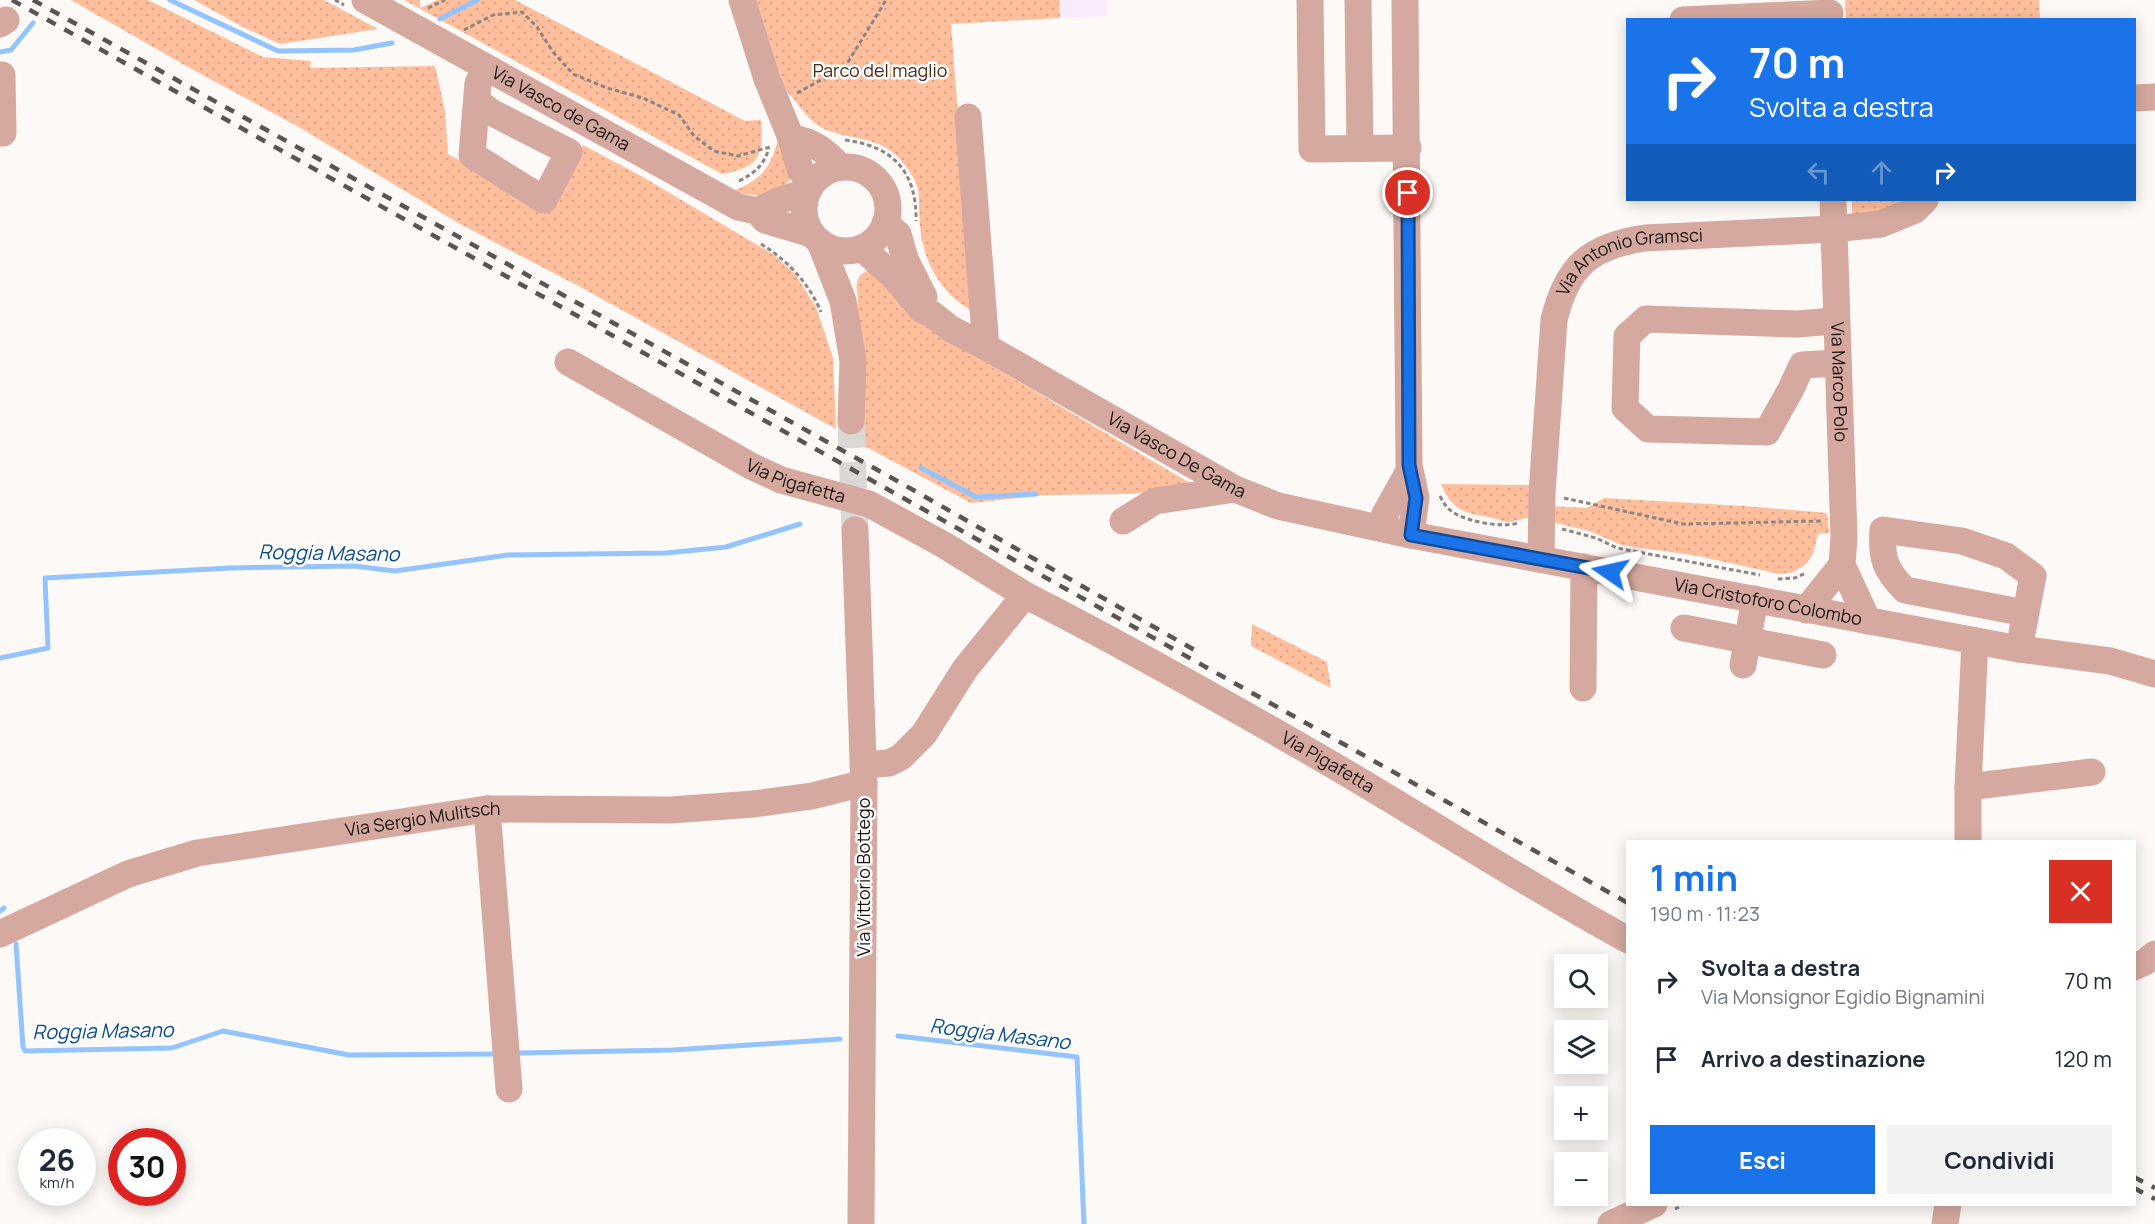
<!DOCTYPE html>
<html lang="it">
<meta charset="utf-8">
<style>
body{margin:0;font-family:Manrope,sans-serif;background:#f2f2f3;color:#1f2937;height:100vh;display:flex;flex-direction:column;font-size:22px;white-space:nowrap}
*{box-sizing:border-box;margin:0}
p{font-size:20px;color:#747a83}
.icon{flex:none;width:33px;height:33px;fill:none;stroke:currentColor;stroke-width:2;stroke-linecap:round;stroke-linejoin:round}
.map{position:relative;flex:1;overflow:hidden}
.sheet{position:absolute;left:1626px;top:840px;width:510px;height:366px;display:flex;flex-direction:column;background:#fff;border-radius:0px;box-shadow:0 3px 15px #0003}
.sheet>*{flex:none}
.guide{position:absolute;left:1626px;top:18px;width:510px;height:183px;border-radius:0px;box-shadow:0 3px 15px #0003;background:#1a73e8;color:#fff;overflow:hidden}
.buttons{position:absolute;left:1554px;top:954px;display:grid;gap:12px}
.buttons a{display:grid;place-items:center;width:54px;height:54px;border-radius:0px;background:#fff;box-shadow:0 3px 15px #0003;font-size:30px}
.speed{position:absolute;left:18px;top:1128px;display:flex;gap:12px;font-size:30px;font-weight:700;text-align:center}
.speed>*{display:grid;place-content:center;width:78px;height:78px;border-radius:50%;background:#fff;box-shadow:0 3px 15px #0003;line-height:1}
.speed small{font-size:15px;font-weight:400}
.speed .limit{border:9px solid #d22;background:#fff;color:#111}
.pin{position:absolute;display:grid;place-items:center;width:51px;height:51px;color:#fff;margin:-26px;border:3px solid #fff;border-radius:50%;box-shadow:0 2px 6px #0007}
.me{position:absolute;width:66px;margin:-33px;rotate:281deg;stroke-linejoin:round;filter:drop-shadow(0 0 4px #0008)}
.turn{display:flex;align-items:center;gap:21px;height:126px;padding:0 24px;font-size:27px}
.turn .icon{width:78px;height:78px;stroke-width:2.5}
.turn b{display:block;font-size:42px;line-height:51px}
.lanes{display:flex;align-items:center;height:57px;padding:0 24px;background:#0003;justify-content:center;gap:30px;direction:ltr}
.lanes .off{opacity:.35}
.round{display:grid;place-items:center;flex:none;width:63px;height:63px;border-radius:0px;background:#f2f2f3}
.headline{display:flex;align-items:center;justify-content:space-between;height:102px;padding:0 24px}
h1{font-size:36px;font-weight:700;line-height:45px;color:#1a73e8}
.action{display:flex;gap:12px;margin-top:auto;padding:12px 24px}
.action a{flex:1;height:69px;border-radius:0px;background:#1a73e8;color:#fff;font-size:24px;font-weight:700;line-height:69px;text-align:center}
.action a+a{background:#f2f2f3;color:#1f2937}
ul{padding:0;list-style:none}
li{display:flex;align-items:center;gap:18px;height:78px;padding:0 24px}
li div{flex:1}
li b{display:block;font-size:22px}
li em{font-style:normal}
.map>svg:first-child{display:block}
.education{fill:#fbeafb}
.green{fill:url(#green-dots)}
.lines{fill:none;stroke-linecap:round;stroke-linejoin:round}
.stream{stroke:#94c4fe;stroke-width:5}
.minor-tunnel{stroke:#dbd7d4;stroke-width:27;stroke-dasharray:27 14;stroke-linecap:butt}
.path{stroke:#8b8683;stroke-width:3;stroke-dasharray:4.5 3;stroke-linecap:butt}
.minor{stroke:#d5a99f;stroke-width:27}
.rail{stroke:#5a5452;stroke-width:4.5;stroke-dasharray:10 10;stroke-linecap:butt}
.route-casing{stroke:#114b97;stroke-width:15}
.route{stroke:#1a73e8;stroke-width:10}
.labels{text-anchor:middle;stroke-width:5;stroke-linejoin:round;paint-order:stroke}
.park-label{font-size:18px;fill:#4a2714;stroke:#fff}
.street-label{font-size:18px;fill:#1a1411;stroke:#fff}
.water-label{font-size:20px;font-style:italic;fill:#0e4d8c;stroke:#fff}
</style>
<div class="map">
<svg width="2155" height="1224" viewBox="0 0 2155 1224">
<defs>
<pattern id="green-dots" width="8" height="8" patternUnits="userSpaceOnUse" patternTransform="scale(1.5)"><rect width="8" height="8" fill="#ffbf9d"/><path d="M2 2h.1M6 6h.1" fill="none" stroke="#daa386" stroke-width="1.8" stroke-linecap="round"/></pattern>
</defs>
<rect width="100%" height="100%" fill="#fdf9f7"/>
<polygon class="education" points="1059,0 1106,0 1107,16 1060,18"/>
<g class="green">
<polygon points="71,0 148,0 263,57 311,61 310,68 435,66 445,111 448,154 544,207 583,145 641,176 774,255 795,274 816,307 833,358 836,429 584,289 460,224 297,126 188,67"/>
<polygon points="194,0 324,0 378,29 280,44 241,26"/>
<path d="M404,0H420V8L438,0H515L745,121L761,120C764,156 759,168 722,174Z"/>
<path d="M754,0H1059L1060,18L951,24L973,311C941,295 923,261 920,226C917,196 925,192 905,165C881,132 848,143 819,126C804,117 798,101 785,90Z"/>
<polygon points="1845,0 2039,0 2040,19 1846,19"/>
<path d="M780,133L793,177C775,197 757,198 733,191C765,178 771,166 780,133Z"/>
<polygon points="1852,200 1914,200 1911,203 1852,218"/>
<path d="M868,270L947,339L1200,489L1128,494L1047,495L971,503L857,442L859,415L858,299C856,284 854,278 868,270Z"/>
<path d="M1441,484L1535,485L1534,518C1524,517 1520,520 1511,522C1506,523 1498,519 1493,518C1465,513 1452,511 1441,484Z"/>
<polygon points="1604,498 1744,506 1827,513 1829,533 1818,534 1813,554 1806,564 1794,572 1779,574 1698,556 1622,545 1589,531 1547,521 1548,506 1587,508"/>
<polygon points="1252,624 1327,662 1331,688 1251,646"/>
</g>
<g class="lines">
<g class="stream">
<polyline points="170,0 278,51 354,50 392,43"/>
<polyline points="440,19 477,0"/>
<polyline points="0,52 11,50 33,23"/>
<polyline points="921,468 976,497 1036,494"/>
<polyline points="0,658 48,648 45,578 230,568 354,566 395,571 508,555 666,553 726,547 800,524"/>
<polyline points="0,911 4,908"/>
<polyline points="16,944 23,1047 25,1051 172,1048 223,1031 349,1055 498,1054"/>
<polyline points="898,1036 1077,1057 1084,1224"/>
<polyline points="519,1053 673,1050 840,1039"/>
</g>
<polyline class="minor-tunnel" points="851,421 855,530"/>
<g class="path">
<polyline points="335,0 344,5"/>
<polyline points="428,8 445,0"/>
<polyline points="464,30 493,15 522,12 537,27 553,52 573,74 607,88 643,98 679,115 694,136 714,151 738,156 770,147"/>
<polyline points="797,93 845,67 886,0"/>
<path d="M845,140C893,146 917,172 916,221"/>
<path d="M739,181C755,173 764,165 769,148"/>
<path d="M761,244C787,260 809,283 821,312"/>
<path d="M1440,496C1444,504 1448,510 1456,514C1470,522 1503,528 1518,523"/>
<polyline points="1564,498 1683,524 1822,521"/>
<polyline points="1562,529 1596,538 1617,548 1760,575"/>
<polyline points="1778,579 1795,578 1806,573"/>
<polyline points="1675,1209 1684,1204"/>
</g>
<g class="minor">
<path id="s1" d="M365,0L738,207L757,211L780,200L807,192"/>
<polyline points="742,0 767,79 791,138 800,169 811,186"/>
<polyline points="1310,0 1312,149 1408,148"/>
<polyline points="1358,0 1360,148"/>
<polyline points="1405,0 1409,465 1416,498 1411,535"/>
<polyline points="1683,20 1830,13"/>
<polyline points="0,24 6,20"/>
<polyline points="0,75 2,75 3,133"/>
<polyline points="2134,98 2155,97"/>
<polyline points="477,101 491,112 569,152 544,200 472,155 478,83 486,68"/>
<polyline points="968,117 986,347"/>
<path d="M791,138C813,141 826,151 840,167"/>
<circle cx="846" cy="209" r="42"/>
<path id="s2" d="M1833,200L1844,537L1842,565L1868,621"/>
<polyline points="757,211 765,220 812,234"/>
<polyline points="885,223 898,234 905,259 924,297"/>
<polyline points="820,242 843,301 853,361 851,421"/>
<path id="s3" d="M862,248L895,278L922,310L932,314L951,329L986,347L1235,489L1278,506L1411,535L2019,649L2110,661L2155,674"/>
<polyline points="1835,321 1797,324 1646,319 1627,336 1625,408 1648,429 1767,432 1791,389 1802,365 1838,363"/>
<path id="s4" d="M568,362L751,466L781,480L869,504L944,545L1025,595L965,669L924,734L901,757L889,763L863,765"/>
<polyline points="1123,521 1155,501 1235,489"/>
<polyline points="1381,528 1385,514 1409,471"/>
<polyline points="855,530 864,788 861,1224"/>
<path id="s5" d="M1541,559L1542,493L1554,320C1567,266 1590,246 1645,238L1833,229L1881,224L1915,210L1925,200"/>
<path id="s6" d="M1025,595C1133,650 1238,710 1343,771C1438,827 1531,887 1628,940"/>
<polyline points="1806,610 1842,565"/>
<polyline points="1684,628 1823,655"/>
<path d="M2019,649L2033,576L2006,556L1962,541L1883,530C1881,558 1885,570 1905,590L2025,613"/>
<polyline points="1743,665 1755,599"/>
<polyline points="1583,688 1584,567"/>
<polyline points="1968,787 2092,772"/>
<polyline points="487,809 509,1089"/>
<polyline points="1968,842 1968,787 1975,641"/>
<path id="s7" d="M0,934L128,874L197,853L487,809L671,810L754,804L812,796L864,783"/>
<polyline points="2134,967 2145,962 2155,954"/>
<polyline points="1611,1224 1654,1204"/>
<polyline points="1945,1224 1948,1204"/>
</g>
<g class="rail">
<polyline points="12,0 1628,903"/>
<polyline points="33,0 892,478 1198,652"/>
<polyline points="2134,1177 2155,1188"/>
<polyline points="2134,1188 2155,1199"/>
</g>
</g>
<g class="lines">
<g class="route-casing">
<polyline id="route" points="1408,193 1409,465 1416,498 1411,535 1610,572"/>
</g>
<use href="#route" class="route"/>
</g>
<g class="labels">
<g class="park-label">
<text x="880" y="77">Parco del maglio</text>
</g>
<g class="street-label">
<text dy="6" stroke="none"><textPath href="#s1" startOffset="224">Via Vasco de Gama</textPath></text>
<text dy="6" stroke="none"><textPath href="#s5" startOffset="348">Via Antonio Gramsci</textPath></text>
<text dy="6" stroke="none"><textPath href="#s2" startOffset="182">Via Marco Polo</textPath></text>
<text dy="6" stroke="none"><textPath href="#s3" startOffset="380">Via Vasco De Gama</textPath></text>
<text dy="6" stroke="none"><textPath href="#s4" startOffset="258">Via Pigafetta</textPath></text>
<text dy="6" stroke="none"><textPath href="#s3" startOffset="993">Via Cristoforo Colombo</textPath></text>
<text dy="6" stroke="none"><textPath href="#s6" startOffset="346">Via Pigafetta</textPath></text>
<text dy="6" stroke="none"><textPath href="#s7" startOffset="442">Via Sergio Mulitsch</textPath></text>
<text transform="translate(864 877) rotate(-90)" y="6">Via Vittorio Bottego</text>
</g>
<g class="water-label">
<text transform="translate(329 553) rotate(1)" y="7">Roggia Masano</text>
<text transform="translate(103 1031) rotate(-1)" y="7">Roggia Masano</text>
<text transform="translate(1000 1034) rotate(7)" y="7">Roggia Masano</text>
</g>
</g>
</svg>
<div class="buttons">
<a><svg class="icon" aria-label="search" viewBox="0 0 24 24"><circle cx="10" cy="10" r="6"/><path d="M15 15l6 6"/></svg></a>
<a><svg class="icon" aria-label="layers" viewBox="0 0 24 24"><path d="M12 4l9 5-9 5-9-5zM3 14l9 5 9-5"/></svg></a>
<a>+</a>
<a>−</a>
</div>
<div class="speed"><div>26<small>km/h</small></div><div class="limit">30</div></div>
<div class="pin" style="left:1408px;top:193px;background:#d93025"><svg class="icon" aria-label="arrive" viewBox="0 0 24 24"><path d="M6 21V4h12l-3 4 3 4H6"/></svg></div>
<svg class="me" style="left:1610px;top:572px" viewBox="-20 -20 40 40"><path d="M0-17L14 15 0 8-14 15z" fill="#1a73e8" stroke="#fff" stroke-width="4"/></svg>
<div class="guide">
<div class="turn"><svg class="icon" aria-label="right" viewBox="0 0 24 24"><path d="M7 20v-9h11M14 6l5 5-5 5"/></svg><div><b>70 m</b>Svolta a destra</div></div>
<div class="lanes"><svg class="icon off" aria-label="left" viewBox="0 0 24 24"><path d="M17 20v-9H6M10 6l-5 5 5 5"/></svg><svg class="icon off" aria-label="ahead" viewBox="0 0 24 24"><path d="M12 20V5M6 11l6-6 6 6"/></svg><svg class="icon" aria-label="right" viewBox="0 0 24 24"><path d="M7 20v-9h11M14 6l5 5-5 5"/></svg></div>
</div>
<section class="sheet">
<div class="headline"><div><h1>1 min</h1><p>190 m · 11:23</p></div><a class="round" style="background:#d93025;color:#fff"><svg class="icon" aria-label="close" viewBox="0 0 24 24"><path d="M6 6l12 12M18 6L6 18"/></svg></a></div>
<ul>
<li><svg class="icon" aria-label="right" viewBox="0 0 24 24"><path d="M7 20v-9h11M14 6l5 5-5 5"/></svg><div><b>Svolta a destra</b><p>Via Monsignor Egidio Bignamini</p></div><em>70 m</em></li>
<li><svg class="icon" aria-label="arrive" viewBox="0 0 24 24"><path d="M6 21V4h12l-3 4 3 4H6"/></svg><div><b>Arrivo a destinazione</b></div><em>120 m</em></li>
</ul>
<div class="action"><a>Esci</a><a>Condividi</a></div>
</section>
</div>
